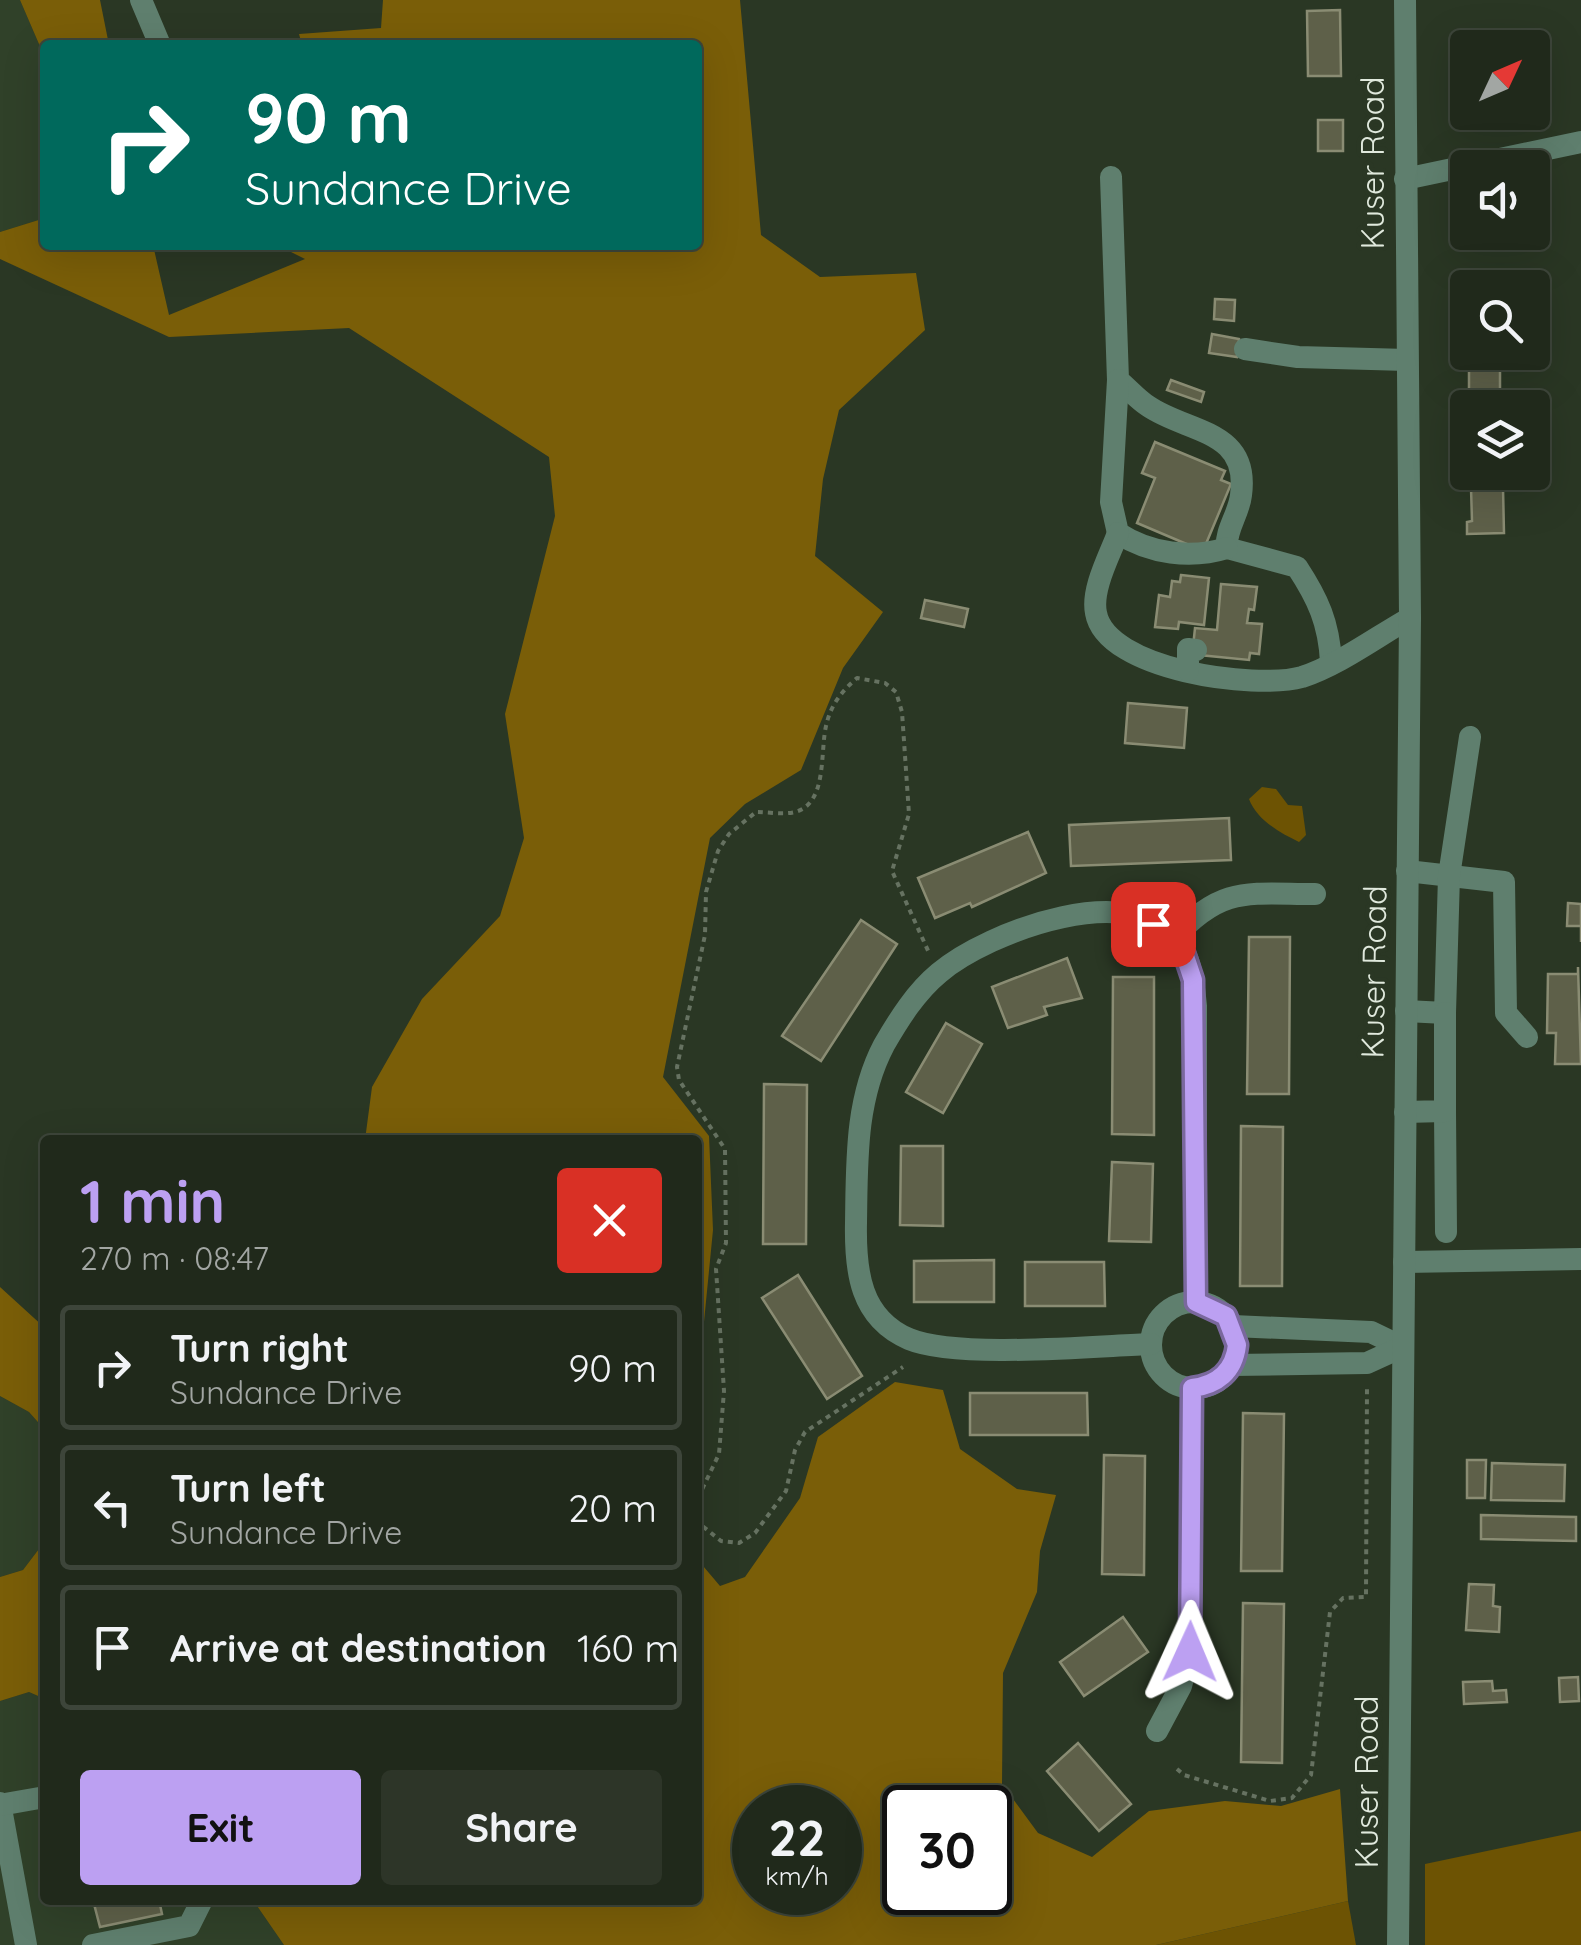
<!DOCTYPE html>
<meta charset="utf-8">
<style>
body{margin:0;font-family:Quicksand,sans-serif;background:#2d3528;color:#f1f3f6;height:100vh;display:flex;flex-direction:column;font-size:38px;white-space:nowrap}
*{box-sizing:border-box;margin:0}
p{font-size:32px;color:#a2a6a3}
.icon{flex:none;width:55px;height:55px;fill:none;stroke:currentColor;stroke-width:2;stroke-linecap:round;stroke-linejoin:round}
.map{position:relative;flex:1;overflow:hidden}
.panel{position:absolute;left:40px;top:1135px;width:662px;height:770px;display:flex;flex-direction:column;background:#20291b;border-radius:10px;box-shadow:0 10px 40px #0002,0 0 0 2px #3d453a}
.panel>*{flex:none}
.top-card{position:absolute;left:40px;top:40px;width:662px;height:210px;border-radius:10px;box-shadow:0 10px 40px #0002,0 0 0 2px #3d453a;background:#00695c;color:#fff;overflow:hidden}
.needle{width:65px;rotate:46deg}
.buttons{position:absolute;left:1450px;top:30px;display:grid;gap:20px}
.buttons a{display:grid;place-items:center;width:100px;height:100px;border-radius:10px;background:#20291b;box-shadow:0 10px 40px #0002,0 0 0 2px #3d453a;font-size:50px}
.speed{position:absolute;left:732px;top:1785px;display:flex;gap:20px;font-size:50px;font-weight:700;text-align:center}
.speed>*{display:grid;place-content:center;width:130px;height:130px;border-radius:50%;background:#20291b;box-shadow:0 10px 40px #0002,0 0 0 2px #3d453a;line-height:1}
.speed small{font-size:25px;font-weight:400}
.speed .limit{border:5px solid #111;border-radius:15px;background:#fff;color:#111}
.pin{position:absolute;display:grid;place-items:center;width:85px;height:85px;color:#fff;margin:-42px;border-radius:20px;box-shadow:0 5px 15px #0006}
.me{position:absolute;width:110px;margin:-55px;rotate:1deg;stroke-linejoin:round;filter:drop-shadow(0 0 8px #0008)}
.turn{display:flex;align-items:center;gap:35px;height:210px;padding:0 40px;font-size:45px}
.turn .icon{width:130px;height:130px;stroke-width:2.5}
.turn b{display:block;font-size:70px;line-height:85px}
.round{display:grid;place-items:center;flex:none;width:105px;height:105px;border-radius:10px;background:#2d3528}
.summary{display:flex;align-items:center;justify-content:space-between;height:170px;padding:0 40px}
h1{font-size:60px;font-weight:800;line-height:75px;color:#bca0f2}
.cta{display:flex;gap:20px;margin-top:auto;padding:20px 40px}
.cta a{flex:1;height:115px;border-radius:10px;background:#bca0f2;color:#111;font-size:40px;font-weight:800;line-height:115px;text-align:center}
.cta a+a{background:#2d3528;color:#f1f3f6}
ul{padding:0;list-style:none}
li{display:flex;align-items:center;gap:30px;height:125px;margin:0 20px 15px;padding:0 20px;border:5px solid #3d453a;border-radius:10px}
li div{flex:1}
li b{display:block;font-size:38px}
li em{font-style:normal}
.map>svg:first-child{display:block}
.built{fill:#304129}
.green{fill:#6d5303}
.forest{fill:#7a5e08;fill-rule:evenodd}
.building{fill:#5e6049;stroke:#8a8c73;stroke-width:2.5}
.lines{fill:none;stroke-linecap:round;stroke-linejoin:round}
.path{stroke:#667261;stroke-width:4;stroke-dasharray:5 5;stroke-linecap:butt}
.minor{stroke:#5f7f6e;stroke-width:22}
.route-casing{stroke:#7a689d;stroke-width:25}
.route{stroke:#bca0f2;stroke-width:18}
.labels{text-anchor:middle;stroke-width:9;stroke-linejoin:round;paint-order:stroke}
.street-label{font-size:32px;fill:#e0e9dd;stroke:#2a3724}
</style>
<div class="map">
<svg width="1581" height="1945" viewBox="0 0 1581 1945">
<rect width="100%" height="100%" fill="#2a3724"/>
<g class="built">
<polygon points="0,0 20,0 45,58 45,218 0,232"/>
<polygon points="0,1396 29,1412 45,1430 45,1541 23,1570 0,1577"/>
<polygon points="29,1692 45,1699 45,1900 253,1900 284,1945 0,1945 0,1701"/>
</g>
<g class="green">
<path d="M1262,787L1276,789L1288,805L1302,806L1306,835L1299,842C1280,833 1257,820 1249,799Z"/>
<polygon points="1581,1831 1581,1945 1425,1945 1425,1864"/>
<polygon points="1348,1901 1356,1945 1156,1945"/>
</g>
<g class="forest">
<polygon points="20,0 100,0 109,45 45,45 45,58"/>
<polygon points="383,0 740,0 761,235 820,277 916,273 925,330 839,410 823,479 815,556 883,612 843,668 801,770 745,804 710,838 663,1077 709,1136 713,1230 698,1383 698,1140 365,1140 372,1087 422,999 500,916 524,838 505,714 555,516 549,457 349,328 169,337 0,259 0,232 45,218 45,245 153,245 169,315 305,259 277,245 698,245 698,45 302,45 299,34 381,28"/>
<polygon points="0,1287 45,1328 45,1430 29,1412 0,1396"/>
<path d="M895,1382L943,1390L960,1449L1017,1489L1056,1495L1040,1551L1037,1592L1003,1673L1002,1784L1038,1833L1092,1857L1149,1811L1225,1801L1281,1806L1340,1789L1348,1901L1156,1945H284L253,1900H698V1560L720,1586L745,1577L800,1498L818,1437ZM755,1808H840V1892H755ZM905,1808H990V1892H905Z"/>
<polygon points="45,1541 45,1699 29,1692 0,1701 0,1577 23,1570"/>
</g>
<g class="building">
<polygon points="1340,10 1341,76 1308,76 1307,11"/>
<rect x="1318" y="120" width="25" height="31"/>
<polygon points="1545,196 1550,221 1532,224 1532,198"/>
<rect x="1470" y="275" width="30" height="13"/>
<polygon points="1215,299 1235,300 1234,321 1214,319"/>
<polygon points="1212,334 1239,339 1237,357 1209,353"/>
<rect x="1469" y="360" width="31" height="40"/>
<polygon points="1171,380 1204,392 1201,402 1167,390"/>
<polygon points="1155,442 1225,471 1221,480 1231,484 1203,551 1137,523 1155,478 1142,473"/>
<polygon points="1471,488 1503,488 1504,533 1467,534 1467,522 1472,521"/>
<polygon points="1181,575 1209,578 1204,625 1179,622 1178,629 1155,627 1159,595 1170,597 1172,581 1180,582"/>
<polygon points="1221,584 1257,587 1254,610 1249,609 1247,623 1262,624 1259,654 1250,653 1249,660 1199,655 1193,647 1195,628 1217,630"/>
<polygon points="925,600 968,609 964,627 921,618"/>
<polygon points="1128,703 1187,708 1184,748 1125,743"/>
<polygon points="1229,818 1231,860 1071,866 1069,825"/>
<polygon points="1028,832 1046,873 972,907 970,903 935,918 918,878"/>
<polygon points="1568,903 1581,904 1581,942 1581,926 1567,926"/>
<polygon points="861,920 897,944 821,1061 782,1036"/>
<polygon points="1249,937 1290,937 1289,1094 1247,1094"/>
<polygon points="1067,958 1082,998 1044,1007 1047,1015 1008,1028 992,987"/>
<polygon points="1578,967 1581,1064 1555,1064 1556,1033 1547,1033 1548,974 1578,974"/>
<polygon points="1113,977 1154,977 1154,1135 1112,1134"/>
<polygon points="946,1023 982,1044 943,1113 906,1092"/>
<polygon points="764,1084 807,1085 806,1244 763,1244"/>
<polygon points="1241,1126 1283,1127 1282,1286 1240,1286"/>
<polygon points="901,1146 943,1146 943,1226 900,1225"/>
<polygon points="1112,1162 1153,1164 1151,1242 1109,1241"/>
<polygon points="994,1260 994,1302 914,1302 914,1261"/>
<polygon points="1025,1262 1104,1262 1105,1306 1025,1306"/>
<polygon points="798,1275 862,1376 827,1399 762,1298"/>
<polygon points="970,1393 1087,1393 1088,1435 970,1435"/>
<polygon points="1243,1413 1284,1414 1282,1571 1241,1571"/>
<polygon points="1104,1455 1145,1456 1144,1575 1102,1574"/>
<polygon points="1467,1460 1486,1460 1485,1498 1467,1498"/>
<polygon points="1492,1463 1565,1465 1564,1501 1491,1500"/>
<polygon points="1481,1515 1576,1517 1576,1541 1481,1539"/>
<polygon points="1469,1584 1494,1585 1493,1606 1500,1607 1499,1632 1466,1630"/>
<polygon points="1243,1603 1284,1604 1282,1763 1241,1762"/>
<polygon points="1123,1617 1148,1652 1084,1696 1060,1662"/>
<polygon points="1578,1677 1579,1701 1560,1702 1559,1678"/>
<polygon points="1492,1681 1493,1691 1506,1690 1507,1702 1464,1704 1463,1682"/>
<polygon points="1078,1743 1131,1804 1099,1831 1047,1771"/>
<polygon points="93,1900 159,1900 162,1914 100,1927"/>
</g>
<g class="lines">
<g class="path">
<path d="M698,1498L719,1454L724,1391L716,1269L726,1243L725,1149L679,1080L677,1067L705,935L706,892L718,851L729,834L756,812C768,812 783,815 795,812C829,803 819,749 827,722C832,703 843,690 857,678L885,683L896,692L902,712L909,814L892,871L930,955"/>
<polyline points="698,1508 700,1524 721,1541 739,1543 755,1533 786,1491 795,1450 805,1432 903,1367"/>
<polyline points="1177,1769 1184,1775 1270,1801 1292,1798 1311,1775 1330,1612 1343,1598 1366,1597 1367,1386"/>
</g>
<g class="minor">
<polyline points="141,0 160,45"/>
<path d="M1111,177L1118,380C1128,388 1137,399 1148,406C1187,433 1250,429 1241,495C1239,514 1225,530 1227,548L1297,567C1318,599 1329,623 1331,662"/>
<polyline points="1405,179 1581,142"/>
<polyline points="1245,349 1298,357 1407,360"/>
<path d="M1118,380L1111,502L1118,533C1150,554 1191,559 1227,548"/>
<path d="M1118,533C1110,555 1091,589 1096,613C1106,670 1255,690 1302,677C1339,665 1376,637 1410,618"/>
<polyline points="1188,670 1188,649 1196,650"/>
<polyline points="1407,871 1504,882 1506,1013 1527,1037"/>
<path d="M1174,938C1222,885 1249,894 1315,894"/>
<polyline points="1406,1011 1445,1013 1449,876 1470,737"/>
<polyline points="1445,1111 1446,1232"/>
<polyline points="1405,1112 1445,1111 1445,1013"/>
<polyline points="1404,1262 1581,1259"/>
<circle cx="1194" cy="1345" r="43"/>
<polyline points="1233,1326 1371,1332 1402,1347"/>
<path d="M1151,1344C1095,1346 957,1359 909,1339C860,1318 855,1271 856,1223C857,1162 855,1100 884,1045C899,1019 916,992 939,973C987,932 1139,874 1182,947C1192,964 1194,986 1196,1006V1302"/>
<polyline points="1232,1365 1367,1363 1402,1347"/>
<polyline points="1157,1731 1181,1686 1190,1652 1192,1388"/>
<polyline points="0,1803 26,1945"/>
<polyline points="0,1805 45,1797"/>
<polyline points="93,1945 189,1926 202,1900"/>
<polyline points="1398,1945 1410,618 1405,0"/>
</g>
</g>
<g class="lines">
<g class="route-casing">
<path id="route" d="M1153,924L1181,944L1193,980L1196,1302L1226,1316L1237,1345C1234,1372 1217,1385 1192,1388L1190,1652"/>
</g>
<use href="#route" class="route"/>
</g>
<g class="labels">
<g class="street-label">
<text transform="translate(1373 163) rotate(-90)" y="11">Kuser Road</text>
<text transform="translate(1374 972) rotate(-89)" y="11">Kuser Road</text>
<text transform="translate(1367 1782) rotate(-90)" y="11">Kuser Road</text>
</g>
</g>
</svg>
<div class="buttons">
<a><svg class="needle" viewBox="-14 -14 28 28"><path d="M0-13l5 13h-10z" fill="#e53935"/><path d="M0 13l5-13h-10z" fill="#a2a6a3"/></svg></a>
<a><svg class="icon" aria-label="sound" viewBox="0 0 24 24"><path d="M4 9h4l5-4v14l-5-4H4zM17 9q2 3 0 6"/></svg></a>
<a><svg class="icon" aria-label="search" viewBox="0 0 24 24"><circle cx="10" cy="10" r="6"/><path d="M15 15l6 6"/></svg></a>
<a><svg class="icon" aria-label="layers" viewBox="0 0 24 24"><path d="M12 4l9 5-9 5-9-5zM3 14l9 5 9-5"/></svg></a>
</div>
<div class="speed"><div>22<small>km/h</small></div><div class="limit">30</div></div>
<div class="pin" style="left:1153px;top:924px;background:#d93025"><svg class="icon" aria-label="arrive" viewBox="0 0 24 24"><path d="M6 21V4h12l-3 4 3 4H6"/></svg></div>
<svg class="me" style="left:1190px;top:1652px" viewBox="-20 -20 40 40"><path d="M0-17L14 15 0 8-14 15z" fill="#bca0f2" stroke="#fff" stroke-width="4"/></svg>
<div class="top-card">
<div class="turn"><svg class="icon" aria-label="right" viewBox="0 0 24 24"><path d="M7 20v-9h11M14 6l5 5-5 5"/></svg><div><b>90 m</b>Sundance Drive</div></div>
</div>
<section class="panel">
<div class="summary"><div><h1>1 min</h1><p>270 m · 08:47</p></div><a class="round" style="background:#d93025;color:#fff"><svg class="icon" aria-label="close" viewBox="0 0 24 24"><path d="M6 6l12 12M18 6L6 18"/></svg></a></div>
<ul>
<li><svg class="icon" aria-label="right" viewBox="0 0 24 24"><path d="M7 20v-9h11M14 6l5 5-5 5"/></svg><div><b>Turn right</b><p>Sundance Drive</p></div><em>90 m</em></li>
<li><svg class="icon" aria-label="left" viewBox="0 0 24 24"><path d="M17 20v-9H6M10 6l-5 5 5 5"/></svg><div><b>Turn left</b><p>Sundance Drive</p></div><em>20 m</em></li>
<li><svg class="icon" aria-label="arrive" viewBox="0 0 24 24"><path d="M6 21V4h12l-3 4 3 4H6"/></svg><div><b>Arrive at destination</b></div><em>160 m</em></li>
</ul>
<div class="cta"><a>Exit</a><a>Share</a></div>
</section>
</div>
